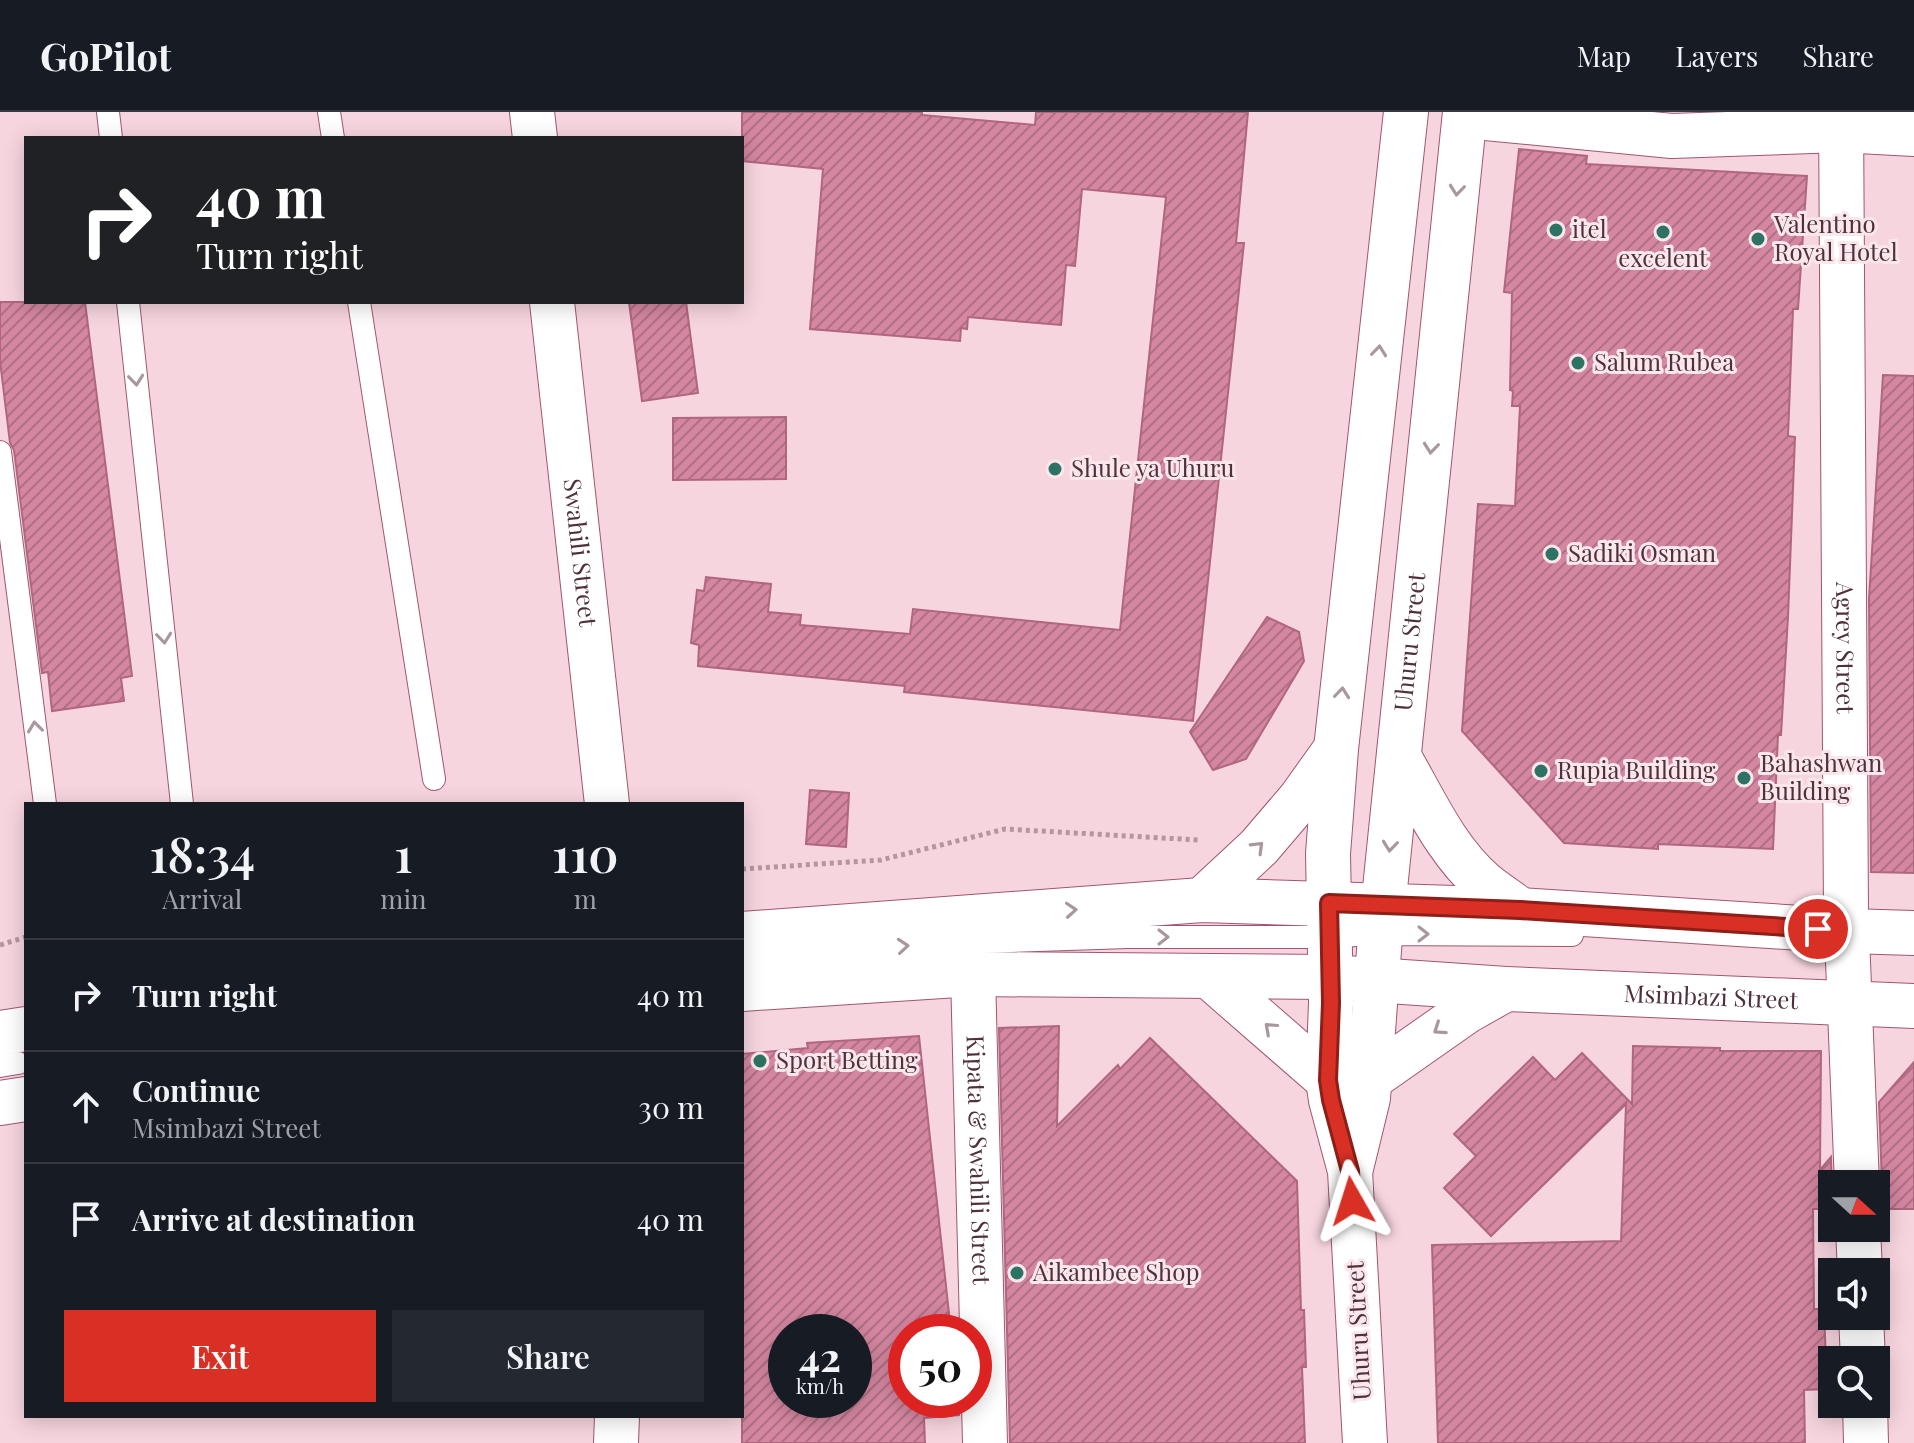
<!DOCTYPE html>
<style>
body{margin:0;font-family:"Playfair Display",serif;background:#242831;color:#f1f3f6;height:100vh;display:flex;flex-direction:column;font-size:30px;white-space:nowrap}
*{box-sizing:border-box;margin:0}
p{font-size:26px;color:#9ea1a6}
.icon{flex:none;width:44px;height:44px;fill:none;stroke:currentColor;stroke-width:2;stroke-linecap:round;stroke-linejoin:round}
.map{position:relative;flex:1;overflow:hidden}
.side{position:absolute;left:24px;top:690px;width:720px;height:616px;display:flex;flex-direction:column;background:#171b24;border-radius:0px;box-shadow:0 4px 20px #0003}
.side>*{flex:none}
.banner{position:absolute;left:24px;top:24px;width:720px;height:168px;border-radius:0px;box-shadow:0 4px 20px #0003;background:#202124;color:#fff;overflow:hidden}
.needle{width:52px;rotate:111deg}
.fabs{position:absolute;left:1818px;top:1058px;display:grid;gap:16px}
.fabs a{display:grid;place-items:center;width:72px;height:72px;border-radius:0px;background:#171b24;box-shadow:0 4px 20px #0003;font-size:40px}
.speed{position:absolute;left:768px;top:1202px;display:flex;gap:16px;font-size:40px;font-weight:700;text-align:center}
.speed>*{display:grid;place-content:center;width:104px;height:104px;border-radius:50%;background:#171b24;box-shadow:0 4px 20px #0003;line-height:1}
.speed small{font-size:20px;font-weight:400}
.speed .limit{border:12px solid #d22;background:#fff;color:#111}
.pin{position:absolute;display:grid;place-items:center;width:68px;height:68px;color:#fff;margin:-34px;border:4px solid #fff;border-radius:50%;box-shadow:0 2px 8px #0007}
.me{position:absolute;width:88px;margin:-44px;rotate:354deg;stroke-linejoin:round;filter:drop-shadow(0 0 6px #0008)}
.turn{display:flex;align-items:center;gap:28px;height:168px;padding:0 40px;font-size:36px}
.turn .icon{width:104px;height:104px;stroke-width:2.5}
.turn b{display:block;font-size:56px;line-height:68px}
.eta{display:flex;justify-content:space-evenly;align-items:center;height:136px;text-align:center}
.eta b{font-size:48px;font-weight:600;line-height:56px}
.action{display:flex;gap:16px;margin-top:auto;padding:16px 40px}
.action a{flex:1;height:92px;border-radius:0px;background:#d93025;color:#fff;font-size:32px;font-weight:600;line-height:92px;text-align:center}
.action a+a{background:#242831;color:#f1f3f6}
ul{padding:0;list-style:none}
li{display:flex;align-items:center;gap:24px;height:112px;padding:0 40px;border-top:2px solid #363941}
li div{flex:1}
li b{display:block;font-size:30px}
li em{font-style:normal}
header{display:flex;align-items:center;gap:48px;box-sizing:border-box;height:112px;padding:0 40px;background:#171b24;border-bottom:2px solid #363941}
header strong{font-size:38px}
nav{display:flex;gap:44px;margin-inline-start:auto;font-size:28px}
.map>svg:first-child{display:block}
.building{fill:url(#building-hatch);stroke:#b16680;stroke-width:2;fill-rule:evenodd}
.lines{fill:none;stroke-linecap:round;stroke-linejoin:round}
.service-casing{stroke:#a05670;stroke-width:24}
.minor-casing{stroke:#a05670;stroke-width:46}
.tertiary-casing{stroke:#a05670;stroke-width:46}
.secondary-casing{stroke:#a05670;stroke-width:46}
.path{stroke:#b6959f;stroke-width:5;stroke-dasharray:4 4;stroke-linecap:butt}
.service{stroke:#fff;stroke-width:22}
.minor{stroke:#fff;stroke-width:44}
.tertiary{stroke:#fff;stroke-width:44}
.secondary{stroke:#fff;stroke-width:44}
.oneway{stroke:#a8989d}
.route-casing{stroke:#8d1f18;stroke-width:20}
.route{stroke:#d93025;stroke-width:14}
.poi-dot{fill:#2e7264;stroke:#f9e7ec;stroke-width:3}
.labels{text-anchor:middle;stroke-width:6;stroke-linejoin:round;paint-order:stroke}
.poi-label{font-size:24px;fill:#50303b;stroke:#f9e7ec;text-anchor:start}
.street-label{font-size:24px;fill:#50303b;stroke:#f9e7ec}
</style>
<header>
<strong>GoPilot</strong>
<nav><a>Map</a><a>Layers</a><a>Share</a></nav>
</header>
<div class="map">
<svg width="1914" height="1331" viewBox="0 0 1914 1331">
<defs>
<pattern id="building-hatch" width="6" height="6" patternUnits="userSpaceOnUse" patternTransform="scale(2)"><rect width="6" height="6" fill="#d587a1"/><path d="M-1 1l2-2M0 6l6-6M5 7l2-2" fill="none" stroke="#af6f84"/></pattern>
</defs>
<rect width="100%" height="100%" fill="#f7d5df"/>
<g class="building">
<polygon points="742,0 922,0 922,3 1035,13 1036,0 1248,0 1236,131 1244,131 1193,609 904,580 905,574 698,554 699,533 691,531 697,478 704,479 706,465 771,472 768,500 801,503 800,513 910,522 913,497 1120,518 1166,85 1082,77 1075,154 1066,153 1061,213 968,205 967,217 961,216 960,229 810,217 823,57 742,49"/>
<polygon points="1519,37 1587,44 1586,52 1807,64 1798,197 1793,197 1788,324 1795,325 1788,505 1781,623 1778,623 1773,737 1658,732 1658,737 1564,731 1462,619 1478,392 1515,394 1520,294 1512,294 1513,279 1510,278 1512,181 1504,180"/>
<polygon points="0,190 85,190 132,564 121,566 124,589 52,599 48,560 42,561 14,338 10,331 0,249"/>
<polygon points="629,190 686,190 698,281 642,289"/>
<polygon points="1883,263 1914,264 1914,761 1871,760 1869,487"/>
<polygon points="786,305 786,367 673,368 673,306"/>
<polygon points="1267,505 1299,520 1304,549 1246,647 1213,658 1190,620"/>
<polygon points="810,678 849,681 846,735 806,732"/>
<polygon points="1059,914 1057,1014 1118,953 1120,957 1150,926 1297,1069 1301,1198 1304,1198 1306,1255 1302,1255 1305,1331 1010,1331 999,916"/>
<path d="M919,924L951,1220H906V1288H959V1303L924,1306L925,1331H742V942L808,936L807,931ZM786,1220H854V1288H786Z"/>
<polygon points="1633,934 1720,936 1720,939 1821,939 1820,1058 1831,1045 1832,1097 1813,1097 1814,1197 1824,1197 1827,1277 1804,1278 1805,1331 1438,1331 1432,1133 1621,1129 1626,992 1491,1124 1444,1076 1476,1044 1454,1022 1533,945 1555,968 1582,941 1632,992"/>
<polygon points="1914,950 1914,1097 1876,1097 1876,1087 1882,1071 1879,990"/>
</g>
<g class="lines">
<g class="service-casing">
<g id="service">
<polyline points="108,0 111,26"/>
<polyline points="329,0 333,26"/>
<polyline points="128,190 182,692"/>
<polyline points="359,190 434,667"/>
<polyline points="0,340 45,692"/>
<polyline points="742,847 949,831 1128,825 1330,825 1369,822 1572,823"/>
<polyline points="0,954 18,951"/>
</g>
</g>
<g class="minor-casing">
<g id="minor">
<polyline points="532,0 535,26"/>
<path id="s1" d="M1841,0L1846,800L1857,1072"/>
<polyline points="1465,4 1672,24 1840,18 1914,22"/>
<path id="s2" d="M552,190L607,692"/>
<path id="s3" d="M973,862L985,1331"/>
<polyline points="1858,1116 1860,1160"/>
<polyline points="1861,1204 1863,1248"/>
<polyline points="1865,1292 1866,1331"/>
<polyline points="616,1331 617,1304"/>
</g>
</g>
<g class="tertiary-casing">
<g id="tertiary">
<polyline points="742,822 1202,788 1520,798 1848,819 1914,821"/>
<path id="s4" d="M742,877L973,862L1330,865L1506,877L1914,894"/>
<polyline points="0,921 26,917"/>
<polyline points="0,991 26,987"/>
</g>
</g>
<g class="secondary-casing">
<g id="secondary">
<path d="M1399,645C1424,688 1446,739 1485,772C1496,781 1509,789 1520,798"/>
<polyline points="1202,788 1259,735 1300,687 1335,638"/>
<polyline points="1211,866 1328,968"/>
<polyline points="1370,967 1467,899 1506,877"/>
<path id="s5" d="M1351,1056L1368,986L1380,825L1465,0"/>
<polyline points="1365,1331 1350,1059 1331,988 1328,968 1331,891 1328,742 1336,637 1406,0"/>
</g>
</g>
<g class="path">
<polyline points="742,757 881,748 1005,717 1198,728"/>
<polyline points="0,833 26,825"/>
</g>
<use href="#service" class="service"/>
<use href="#minor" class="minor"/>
<use href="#tertiary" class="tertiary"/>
<use href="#secondary" class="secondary"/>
</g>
<defs><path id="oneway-chevron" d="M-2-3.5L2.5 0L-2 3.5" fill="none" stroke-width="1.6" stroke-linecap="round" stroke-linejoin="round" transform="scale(2)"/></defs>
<g class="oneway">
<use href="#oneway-chevron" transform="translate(1457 78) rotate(96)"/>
<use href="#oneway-chevron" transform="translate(1379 239) rotate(-84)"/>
<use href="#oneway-chevron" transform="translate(136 268) rotate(84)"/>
<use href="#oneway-chevron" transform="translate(1431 336) rotate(96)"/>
<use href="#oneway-chevron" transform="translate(164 526) rotate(84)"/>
<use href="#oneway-chevron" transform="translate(1342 581) rotate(-84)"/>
<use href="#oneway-chevron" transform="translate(35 615) rotate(-97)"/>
<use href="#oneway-chevron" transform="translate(1390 734) rotate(96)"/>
<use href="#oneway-chevron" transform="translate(1258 735) rotate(-45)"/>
<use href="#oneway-chevron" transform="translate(1071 798) rotate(-4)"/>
<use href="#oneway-chevron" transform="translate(1423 822)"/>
<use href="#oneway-chevron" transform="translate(1163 825)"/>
<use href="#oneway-chevron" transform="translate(903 834) rotate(-5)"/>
<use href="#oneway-chevron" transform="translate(1270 916) rotate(-138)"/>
<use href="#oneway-chevron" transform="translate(1439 917) rotate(146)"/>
</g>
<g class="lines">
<g class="route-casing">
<polyline id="route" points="1352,1089 1350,1059 1331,988 1328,968 1331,891 1329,791 1520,798 1818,817"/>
</g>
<use href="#route" class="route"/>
</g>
<g class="poi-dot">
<circle cx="1556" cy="118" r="8"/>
<circle cx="1663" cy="120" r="8"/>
<circle cx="1758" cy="127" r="8"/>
<circle cx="1578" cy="251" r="8"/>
<circle cx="1055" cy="357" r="8"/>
<circle cx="1552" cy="442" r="8"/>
<circle cx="1541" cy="659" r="8"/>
<circle cx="1744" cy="666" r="8"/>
<circle cx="760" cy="949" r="8"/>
<circle cx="1017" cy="1161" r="8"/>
</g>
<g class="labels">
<g class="poi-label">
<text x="1774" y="121">Valentino<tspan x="1774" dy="28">Royal Hotel</tspan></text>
<text x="1572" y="126">itel</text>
<text x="1663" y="155" text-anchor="middle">excelent</text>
<text x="1594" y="259">Salum Rubea</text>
<text x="1071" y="365">Shule ya Uhuru</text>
<text x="1568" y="450">Sadiki Osman</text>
<text x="1760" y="660">Bahashwan<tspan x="1760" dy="28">Building</tspan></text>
<text x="1557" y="667">Rupia Building</text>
<text x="776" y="957">Sport Betting</text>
<text x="1033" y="1169">Aikambee Shop</text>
</g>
<g class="street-label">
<text dy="8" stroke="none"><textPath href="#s2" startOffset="252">Swahili Street</textPath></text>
<text dy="8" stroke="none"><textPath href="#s5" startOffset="530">Uhuru Street</textPath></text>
<text dy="8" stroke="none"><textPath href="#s1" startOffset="536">Agrey Street</textPath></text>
<text dy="8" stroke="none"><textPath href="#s4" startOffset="970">Msimbazi Street</textPath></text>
<text dy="8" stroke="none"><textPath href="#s3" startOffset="186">Kipata &amp; Swahili Street</textPath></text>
<text transform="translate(1359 1219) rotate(-93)" y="8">Uhuru Street</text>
</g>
</g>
</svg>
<div class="fabs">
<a><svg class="needle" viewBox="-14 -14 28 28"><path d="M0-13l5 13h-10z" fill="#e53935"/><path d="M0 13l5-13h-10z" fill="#9ea1a6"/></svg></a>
<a><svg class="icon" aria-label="sound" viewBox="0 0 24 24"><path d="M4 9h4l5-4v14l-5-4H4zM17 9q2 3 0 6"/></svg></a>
<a><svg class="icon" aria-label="search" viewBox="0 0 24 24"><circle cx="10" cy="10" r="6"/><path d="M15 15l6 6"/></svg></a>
</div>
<div class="speed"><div>42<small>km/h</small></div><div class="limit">50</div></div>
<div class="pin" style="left:1818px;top:817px;background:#d93025"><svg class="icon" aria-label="arrive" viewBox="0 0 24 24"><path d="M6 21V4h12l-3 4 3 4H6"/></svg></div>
<svg class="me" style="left:1352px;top:1089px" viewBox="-20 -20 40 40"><path d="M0-17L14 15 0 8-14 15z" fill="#d93025" stroke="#fff" stroke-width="4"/></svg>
<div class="banner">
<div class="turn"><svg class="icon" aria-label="right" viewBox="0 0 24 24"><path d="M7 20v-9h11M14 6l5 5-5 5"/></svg><div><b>40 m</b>Turn right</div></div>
</div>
<section class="side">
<div class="eta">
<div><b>18:34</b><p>Arrival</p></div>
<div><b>1</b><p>min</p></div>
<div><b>110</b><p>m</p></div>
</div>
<ul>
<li><svg class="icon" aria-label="right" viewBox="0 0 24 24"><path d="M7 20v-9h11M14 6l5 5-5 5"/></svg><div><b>Turn right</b></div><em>40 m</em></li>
<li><svg class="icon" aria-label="ahead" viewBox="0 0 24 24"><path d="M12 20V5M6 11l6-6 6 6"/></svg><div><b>Continue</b><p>Msimbazi Street</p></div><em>30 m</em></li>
<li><svg class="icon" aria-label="arrive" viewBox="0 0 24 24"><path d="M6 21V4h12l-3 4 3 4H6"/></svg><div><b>Arrive at destination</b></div><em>40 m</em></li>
</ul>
<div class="action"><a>Exit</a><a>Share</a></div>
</section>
</div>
